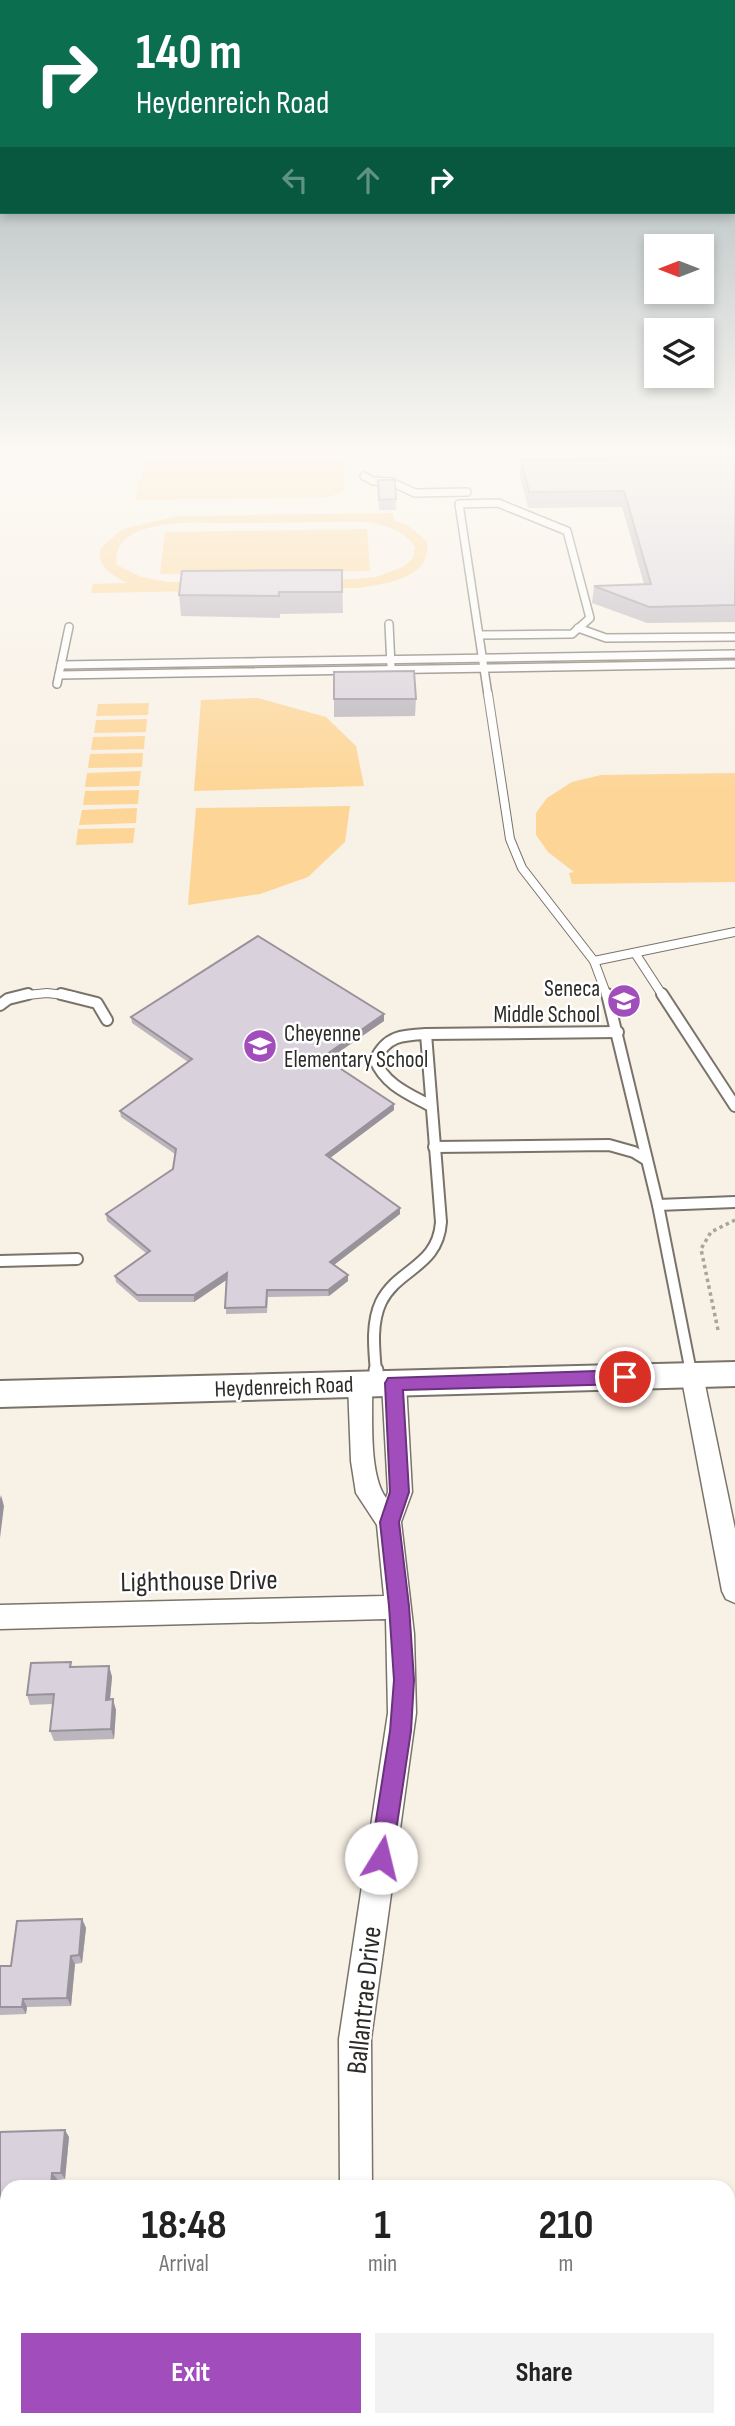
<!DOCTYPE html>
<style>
body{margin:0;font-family:"Sofia Sans Condensed",sans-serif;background:#f2f2f2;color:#222;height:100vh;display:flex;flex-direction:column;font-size:26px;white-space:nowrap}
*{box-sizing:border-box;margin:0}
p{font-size:23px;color:#767676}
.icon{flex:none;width:38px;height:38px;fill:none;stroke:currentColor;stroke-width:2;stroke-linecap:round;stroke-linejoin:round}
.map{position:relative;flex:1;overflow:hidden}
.side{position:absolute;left:0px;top:2180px;width:735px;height:247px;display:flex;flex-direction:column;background:#fff;border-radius:21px 21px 0 0;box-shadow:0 4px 10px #0003}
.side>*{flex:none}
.banner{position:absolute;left:0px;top:0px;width:735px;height:214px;box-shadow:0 4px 10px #0003;background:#0b6e4f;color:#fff;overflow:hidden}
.needle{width:46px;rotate:270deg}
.fabs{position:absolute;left:644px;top:234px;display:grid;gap:14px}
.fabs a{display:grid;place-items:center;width:70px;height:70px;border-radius:0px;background:#fff;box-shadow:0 4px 10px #0003;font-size:35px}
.pin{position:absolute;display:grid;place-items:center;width:60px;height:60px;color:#fff;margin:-30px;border:4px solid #fff;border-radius:50%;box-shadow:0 2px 7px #0007}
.me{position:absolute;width:77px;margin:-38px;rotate:9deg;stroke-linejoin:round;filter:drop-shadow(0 0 5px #0008)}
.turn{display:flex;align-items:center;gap:24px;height:147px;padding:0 21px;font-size:32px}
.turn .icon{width:91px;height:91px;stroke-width:2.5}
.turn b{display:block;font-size:49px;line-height:60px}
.lanes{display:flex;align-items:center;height:66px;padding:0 21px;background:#0003;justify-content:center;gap:35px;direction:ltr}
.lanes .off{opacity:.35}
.eta{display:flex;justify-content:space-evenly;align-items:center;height:119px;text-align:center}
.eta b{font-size:42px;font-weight:700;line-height:49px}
.cta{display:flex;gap:14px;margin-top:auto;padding:14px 21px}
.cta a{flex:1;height:80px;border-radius:0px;background:#a14dbc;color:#fff;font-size:28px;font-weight:700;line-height:80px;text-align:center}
.cta a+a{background:#f2f2f2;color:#222}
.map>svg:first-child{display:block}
.green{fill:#fdd596;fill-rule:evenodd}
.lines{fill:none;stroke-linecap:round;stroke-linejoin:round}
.service-far3-casing{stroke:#79736a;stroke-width:10}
.service-far2-casing{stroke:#79736a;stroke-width:10}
.service-far1-casing{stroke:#79736a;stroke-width:14}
.service-casing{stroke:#79736a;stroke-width:17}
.minor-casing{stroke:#79736a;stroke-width:3}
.tertiary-casing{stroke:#79736a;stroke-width:4}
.path{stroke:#a9a49c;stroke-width:3.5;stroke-dasharray:3.5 3.5;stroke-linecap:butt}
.service-far3{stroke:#fff;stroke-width:7}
.service-far2{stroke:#fff;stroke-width:8}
.service-far1{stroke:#fff;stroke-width:10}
.service{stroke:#fff;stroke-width:13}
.minor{fill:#fff;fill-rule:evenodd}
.tertiary{fill:#fff;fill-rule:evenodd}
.wall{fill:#bbb5bd}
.shaded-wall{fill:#98939a}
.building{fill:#d9d2dc;stroke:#98939a;stroke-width:2}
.route{fill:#a14dbc;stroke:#69327a;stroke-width:2}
.labels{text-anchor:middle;stroke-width:5;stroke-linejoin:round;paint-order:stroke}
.poi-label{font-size:23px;fill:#2d2b27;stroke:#fff;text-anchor:end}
.street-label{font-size:23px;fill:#2d2b27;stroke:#fff}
.near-street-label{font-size:28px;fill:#2d2b27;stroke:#fff}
</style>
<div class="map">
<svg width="735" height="2426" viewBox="0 0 735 2426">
<rect width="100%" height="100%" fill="#f8f1e6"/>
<g class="green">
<polygon points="147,454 343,454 345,490 328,497 135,500"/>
<path d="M393,513L394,521L407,525L427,541C432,579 385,584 356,588L91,593L93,584L127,583C112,574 98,569 100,549L122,529L178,516ZM368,522C387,526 404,530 415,547L413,558L403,567L376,577L355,579L168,582L141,577L117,565C114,548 122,539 137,532C168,519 206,524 239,523C282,523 325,521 368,522Z"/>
<polygon points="367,529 370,571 160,574 165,532"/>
<polygon points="258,698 326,717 356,746 364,786 194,791 201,700"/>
<polygon points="149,703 148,715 96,716 98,704"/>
<polygon points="147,719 146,732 94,733 96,720"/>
<polygon points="145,736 144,749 91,750 93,737"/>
<polygon points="143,753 142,767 88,768 90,754"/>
<polygon points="141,771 139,786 85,787 87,773"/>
<polygon points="735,773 735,882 572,884 569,873 574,872 548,852 536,835 536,813 547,798 572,782 601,775"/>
<polygon points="139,790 138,804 83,805 85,791"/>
<polygon points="350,806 345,842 308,877 260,894 188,905 196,808"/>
<polygon points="137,808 136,823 79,825 82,810"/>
<polygon points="135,828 133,843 76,845 78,829"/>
</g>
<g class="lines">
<g class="service-far3-casing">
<g id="service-far3">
<polyline points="364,476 373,481 391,482 415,493 467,492"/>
<polyline points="389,624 391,666"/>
<polyline points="578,628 606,638 735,637"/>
<polyline points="479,635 572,634 590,618 567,531 498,503 459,504 488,695"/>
<polyline points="61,665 735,654"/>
<polyline points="59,675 735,664"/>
<polyline points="57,684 69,627"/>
</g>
</g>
<g class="service-far2-casing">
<g id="service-far2">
<polyline points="488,694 510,839 522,868 594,961 607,996"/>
<polyline points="635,953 663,996"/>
<polyline points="594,961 735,932"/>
<polyline points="18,996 47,993 73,996"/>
</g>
</g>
<g class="service-far1-casing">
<g id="service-far1">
<polyline points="61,994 97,1003 107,1020"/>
<polyline points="607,994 658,1205 691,1372"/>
<polyline points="662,994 735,1106"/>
<polyline points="0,1005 8,999 28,994"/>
<polyline points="426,1034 618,1032"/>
<polyline points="434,1147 609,1145 634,1152 647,1160"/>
<polyline points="658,1205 735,1202"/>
<polyline points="0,1261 77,1259"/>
<path d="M376,1372C374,1349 371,1323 381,1302C398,1268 438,1267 441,1222L426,1034C402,1035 386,1036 375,1060C385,1085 409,1094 431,1106"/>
</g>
</g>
<g class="service-casing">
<g id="service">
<polyline points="376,1370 377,1384"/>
<polyline points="691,1370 692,1375"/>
</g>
</g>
<g class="minor-casing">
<g id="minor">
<polygon points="692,1366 700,1368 703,1375 735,1529 735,1603 726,1599 722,1591 681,1375 684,1368"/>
<path d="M394,1374L402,1376L406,1383L412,1492L401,1522L414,1634L416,1713L371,2039L372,2188H340L339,2039L388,1713L386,1619L0,1629V1605L384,1596L377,1525L356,1493L351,1461L348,1384L352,1377L360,1375L368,1377L372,1384C373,1414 368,1474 386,1498L388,1492L382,1383L386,1376Z"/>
<rect x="342" y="2420" width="36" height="6"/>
</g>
</g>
<g class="tertiary-casing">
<polygon id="tertiary" points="735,1362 735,1386 0,1407 0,1381"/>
</g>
<polyline class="path" points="718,1330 701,1249 711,1232 735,1220"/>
<use href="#service-far3" class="service-far3"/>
<use href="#service-far2" class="service-far2"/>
<use href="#service-far1" class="service-far1"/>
<use href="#service" class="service"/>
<use href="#minor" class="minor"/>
<use href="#tertiary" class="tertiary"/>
</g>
<g class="wall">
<polygon points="608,454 735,454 735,622 647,623 592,603 594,586 644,584 622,507 528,508 520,476 521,460 609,459"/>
<polygon points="378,480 396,499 396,510 379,510"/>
<polygon points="342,570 343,613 280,614 280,618 181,616 179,595"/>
<polygon points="334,699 416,699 415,716 334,717"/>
<polygon points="384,1014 384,1021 327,1060 394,1104 394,1110 330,1158 400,1208 400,1214 334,1265 348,1275 348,1281 329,1296 268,1297 267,1313 226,1314 227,1279 194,1302 139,1302 116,1282 115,1276 147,1254 107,1221 106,1214 173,1169 175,1154 121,1117 120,1111 188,1062 132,1023 131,1017"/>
<polygon points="109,1666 112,1677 110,1699 116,1710 114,1739 54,1741 50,1731 53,1704 30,1705 27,1695 73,1667"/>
<polygon points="82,1919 86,1928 82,1963 75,1964 71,2006 27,2007 26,2014 0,2015 0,1966 11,1966"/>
<polygon points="0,2132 69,2137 65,2179 7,2188 7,2360 0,2361"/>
</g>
<g class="shaded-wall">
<polygon points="384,1014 384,1021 323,1063 323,1057"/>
<polygon points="394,1104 394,1110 326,1161 326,1155"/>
<polygon points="400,1208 400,1214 330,1268 330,1262"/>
<polygon points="227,1273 228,1279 194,1302 194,1295"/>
<polygon points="348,1275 348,1281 329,1296 328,1290"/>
<polygon points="1,1495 4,1506 0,1538 0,1499"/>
<polygon points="109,1666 112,1677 109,1710 106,1700"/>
<polygon points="113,1699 116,1710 114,1739 111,1729"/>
<polygon points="82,1919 86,1928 82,1963 79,1955"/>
<polygon points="71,1956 75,1964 71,2006 67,1998"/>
<polygon points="23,1999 27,2007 26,2014 22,2007"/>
<polygon points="65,2130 69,2137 65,2179 61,2173"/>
<polygon points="52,2173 57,2179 56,2188 51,2188"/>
<polygon points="38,2420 43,2420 42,2426 37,2426"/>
</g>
<g class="building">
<polygon points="615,454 735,454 735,605 649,607 594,586 651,584 624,491 529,492 521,460 617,459"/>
<polygon points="378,480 395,480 396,499 379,500"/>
<polygon points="342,570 342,592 279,592 279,596 179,595 182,571"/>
<polygon points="414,671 416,699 334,699 334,672"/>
<polygon points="258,936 384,1014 323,1057 394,1104 326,1155 400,1208 330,1262 348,1275 328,1290 267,1290 266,1307 225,1308 227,1273 194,1295 137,1295 115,1276 150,1251 106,1214 173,1169 176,1149 120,1111 192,1059 131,1017"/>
<polygon points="71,1662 70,1667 109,1666 106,1700 113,1699 111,1729 50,1731 54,1694 27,1695 31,1663"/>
<polygon points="82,1919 79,1955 71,1956 67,1998 23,1999 22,2007 0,2007 0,1966 11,1966 17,1921"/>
<polygon points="65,2130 61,2173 52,2173 51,2188 7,2188 7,2357 0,2357 0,2132"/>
<polygon points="0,2395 7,2395 7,2420 38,2420 37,2426 0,2426"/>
</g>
<linearGradient id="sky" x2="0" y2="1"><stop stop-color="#94a5aa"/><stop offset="0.57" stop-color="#fcf9f4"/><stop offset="1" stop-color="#fcf9f4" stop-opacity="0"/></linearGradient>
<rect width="735" height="793" fill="url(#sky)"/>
<polygon class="route" points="625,1370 631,1372 634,1377 631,1382 625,1384 403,1390 409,1492 399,1522 409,1606 414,1680 411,1731 392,1858 389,1866 381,1869 374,1866 370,1858 390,1731 394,1680 389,1606 380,1522 390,1492 385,1383 388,1378"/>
<defs>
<g id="school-disc" transform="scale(1.75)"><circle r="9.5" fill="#a14dbc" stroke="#fff"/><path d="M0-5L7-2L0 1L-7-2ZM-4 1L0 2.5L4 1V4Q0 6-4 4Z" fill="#fff"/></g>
</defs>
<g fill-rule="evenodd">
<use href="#school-disc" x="624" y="1001"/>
<use href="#school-disc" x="260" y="1046"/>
</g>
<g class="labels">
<g class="poi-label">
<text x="600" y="996">Seneca<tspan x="600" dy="26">Middle School</tspan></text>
<text x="284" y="1041" text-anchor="start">Cheyenne<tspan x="284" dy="26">Elementary School</tspan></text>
</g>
<g class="street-label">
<text transform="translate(284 1386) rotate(-2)" y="8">Heydenreich Road</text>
</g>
<g class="near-street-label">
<text transform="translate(199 1580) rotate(-1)" y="10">Lighthouse Drive</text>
<text transform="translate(363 2000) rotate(-84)" y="10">Ballantrae Drive</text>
</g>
</g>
</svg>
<div class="fabs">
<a><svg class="needle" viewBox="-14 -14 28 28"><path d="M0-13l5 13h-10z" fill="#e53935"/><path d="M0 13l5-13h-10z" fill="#767676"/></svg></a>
<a><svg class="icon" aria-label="layers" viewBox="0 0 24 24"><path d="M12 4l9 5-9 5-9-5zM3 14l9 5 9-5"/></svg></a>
</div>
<div class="pin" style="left:625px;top:1377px;background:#d93025"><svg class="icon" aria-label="arrive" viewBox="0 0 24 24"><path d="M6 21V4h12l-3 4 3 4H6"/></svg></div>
<svg class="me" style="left:381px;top:1858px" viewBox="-20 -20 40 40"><circle r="19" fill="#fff"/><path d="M0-13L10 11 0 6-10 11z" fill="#a14dbc"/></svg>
<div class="banner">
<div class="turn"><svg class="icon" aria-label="right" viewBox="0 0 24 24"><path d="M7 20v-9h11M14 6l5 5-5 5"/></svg><div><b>140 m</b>Heydenreich Road</div></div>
<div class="lanes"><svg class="icon off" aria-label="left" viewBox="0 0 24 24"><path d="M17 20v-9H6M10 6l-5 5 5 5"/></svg><svg class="icon off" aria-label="ahead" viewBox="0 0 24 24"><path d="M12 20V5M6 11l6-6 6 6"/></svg><svg class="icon" aria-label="right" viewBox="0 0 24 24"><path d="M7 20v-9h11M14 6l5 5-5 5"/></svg></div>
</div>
<section class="side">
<div class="eta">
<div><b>18:48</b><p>Arrival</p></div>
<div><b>1</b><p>min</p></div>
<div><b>210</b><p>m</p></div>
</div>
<div class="cta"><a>Exit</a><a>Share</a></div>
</section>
</div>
